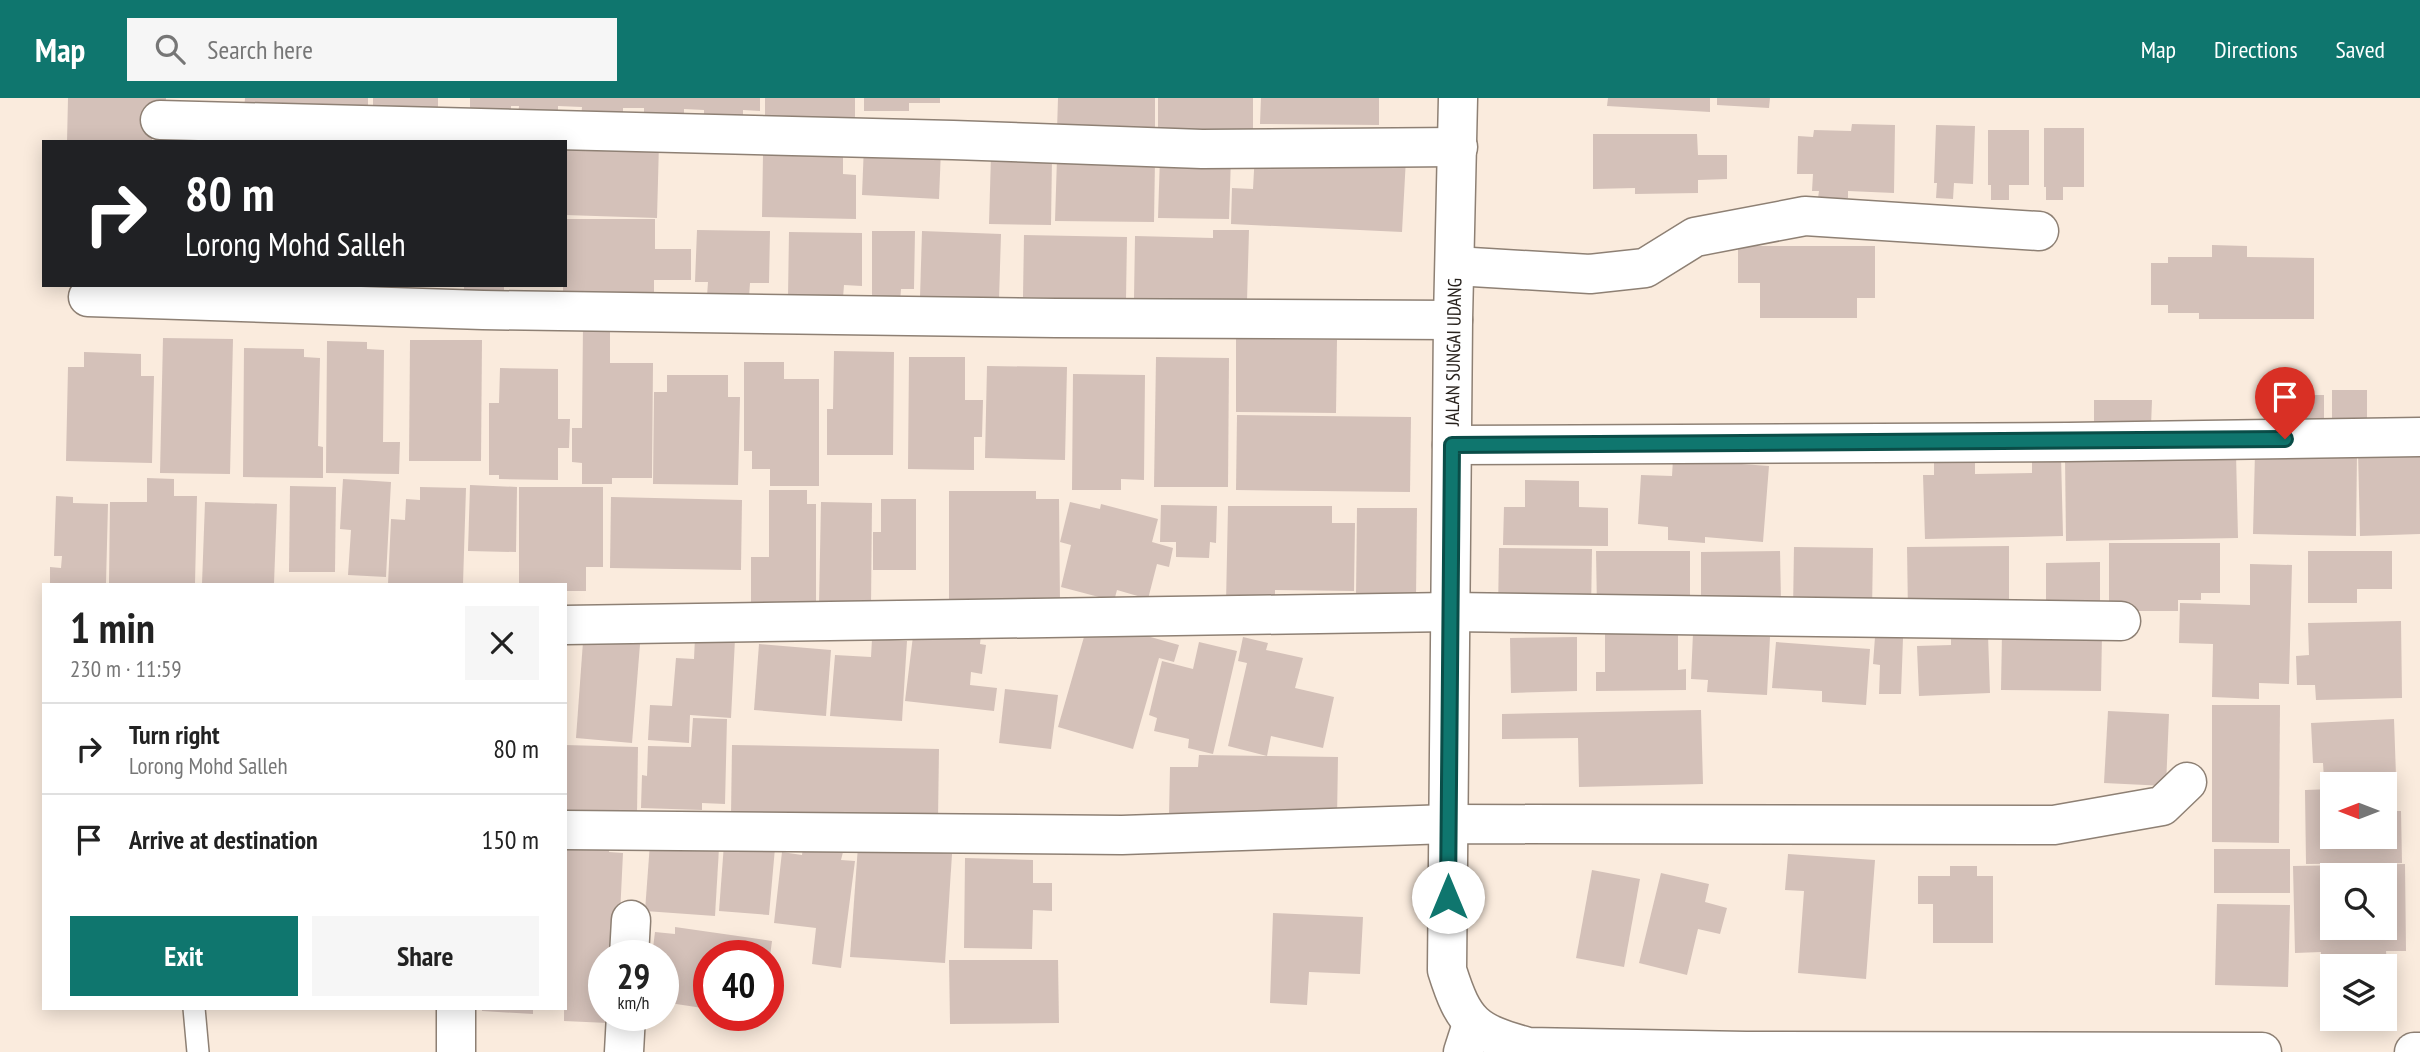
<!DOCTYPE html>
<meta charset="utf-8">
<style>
body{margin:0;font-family:"PT Sans Narrow",sans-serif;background:#f6f6f6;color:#222;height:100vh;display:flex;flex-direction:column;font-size:26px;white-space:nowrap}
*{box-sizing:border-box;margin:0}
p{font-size:23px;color:#767676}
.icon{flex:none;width:38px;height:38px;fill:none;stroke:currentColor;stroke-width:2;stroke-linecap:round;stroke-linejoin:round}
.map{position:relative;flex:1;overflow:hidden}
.details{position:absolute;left:42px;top:485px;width:525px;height:427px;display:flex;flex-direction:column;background:#fff;border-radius:0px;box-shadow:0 4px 18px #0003}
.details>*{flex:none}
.hud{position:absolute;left:42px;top:42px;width:525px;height:147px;border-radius:0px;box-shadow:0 4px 18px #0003;background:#202124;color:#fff;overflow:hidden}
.needle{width:46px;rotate:270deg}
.fabs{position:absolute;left:2320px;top:674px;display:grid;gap:14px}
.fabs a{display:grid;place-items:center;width:77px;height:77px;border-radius:0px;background:#fff;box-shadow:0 4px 18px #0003;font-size:35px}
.speed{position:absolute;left:588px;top:842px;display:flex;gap:14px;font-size:35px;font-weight:700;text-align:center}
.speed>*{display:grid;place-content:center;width:91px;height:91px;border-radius:50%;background:#fff;box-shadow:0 4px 18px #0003;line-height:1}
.speed small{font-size:18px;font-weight:400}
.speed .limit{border:10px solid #d22;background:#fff;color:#111}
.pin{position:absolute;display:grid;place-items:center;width:60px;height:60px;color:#fff;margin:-72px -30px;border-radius:50% 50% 50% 0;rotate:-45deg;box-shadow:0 0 7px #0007}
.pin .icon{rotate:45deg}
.me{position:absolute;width:77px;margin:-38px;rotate:0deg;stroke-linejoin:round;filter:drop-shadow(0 0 5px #0008)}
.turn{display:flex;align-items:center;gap:24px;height:147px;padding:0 28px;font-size:32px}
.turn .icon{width:91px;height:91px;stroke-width:2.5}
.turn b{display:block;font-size:49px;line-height:60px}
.round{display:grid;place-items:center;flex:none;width:74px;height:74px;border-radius:0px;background:#f6f6f6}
.summary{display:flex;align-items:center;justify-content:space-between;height:119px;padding:0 28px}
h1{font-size:42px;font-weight:700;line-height:52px}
.action{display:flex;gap:14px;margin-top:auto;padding:14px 28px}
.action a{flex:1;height:80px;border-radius:0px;background:#0f766e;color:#fff;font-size:28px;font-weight:700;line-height:80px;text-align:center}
.action a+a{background:#f6f6f6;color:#222}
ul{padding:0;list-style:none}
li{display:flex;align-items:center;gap:21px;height:91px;padding:0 28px;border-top:2px solid #e0e0e0}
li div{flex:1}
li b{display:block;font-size:26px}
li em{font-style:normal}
header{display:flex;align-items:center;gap:42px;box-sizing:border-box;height:98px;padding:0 35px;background:#0f766e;color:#fff}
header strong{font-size:33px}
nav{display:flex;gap:38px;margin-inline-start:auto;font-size:24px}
.search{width:490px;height:63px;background:#f6f6f6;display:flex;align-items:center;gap:18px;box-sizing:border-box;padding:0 24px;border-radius:0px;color:#767676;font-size:26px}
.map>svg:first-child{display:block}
.building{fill:#d4c1b9;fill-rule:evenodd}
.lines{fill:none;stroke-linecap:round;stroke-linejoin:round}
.lane-casing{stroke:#8e8074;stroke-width:24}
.street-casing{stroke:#8e8074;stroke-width:41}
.secondary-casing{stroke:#8e8074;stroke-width:41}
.lane{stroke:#fff;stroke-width:21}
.street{stroke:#fff;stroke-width:38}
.secondary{stroke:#fff;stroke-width:38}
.route-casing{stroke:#0a4d48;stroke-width:18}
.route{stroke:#0f766e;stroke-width:12}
.labels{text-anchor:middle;stroke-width:5;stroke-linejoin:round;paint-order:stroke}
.street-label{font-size:19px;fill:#28221d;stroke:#fff}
</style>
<header>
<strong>Map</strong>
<div class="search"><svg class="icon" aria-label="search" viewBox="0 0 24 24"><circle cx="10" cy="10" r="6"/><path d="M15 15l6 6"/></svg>Search here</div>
<nav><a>Map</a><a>Directions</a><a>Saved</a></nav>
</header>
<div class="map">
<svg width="2420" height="954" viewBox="0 0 2420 954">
<rect width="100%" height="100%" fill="#faebdd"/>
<g class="building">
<polygon points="68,0 166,0 165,17 153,17 152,44 67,44"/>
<polygon points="245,0 368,0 368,16 244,13"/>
<polygon points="373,0 438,0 438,17 373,16"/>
<polygon points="470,0 760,0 760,13 743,12 743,24 704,24 704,12 684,11 684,23 644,22 644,10 623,10 623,22 581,21 582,9 558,8 558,21 518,20 519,8 511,8 511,19 470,18"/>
<polygon points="765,0 855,0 855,23 765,22"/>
<polygon points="864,0 940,0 940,5 909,5 909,13 864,13"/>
<polygon points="1058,0 1155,0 1155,34 1057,32"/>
<polygon points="1158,0 1253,0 1253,33 1158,31"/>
<polygon points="1261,0 1379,0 1379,27 1260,26"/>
<polygon points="1608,0 1710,0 1710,14 1607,8"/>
<polygon points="1717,0 1770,0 1769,10 1717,7"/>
<polygon points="1852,26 1895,27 1894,95 1848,93 1848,100 1818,100 1819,93 1812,93 1813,76 1797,76 1798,38 1813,39 1814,32 1851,33"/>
<polygon points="1936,27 1975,28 1973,86 1954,85 1953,101 1936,100 1937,85 1934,85"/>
<polygon points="2044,30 2084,30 2084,89 2063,89 2063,102 2046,102 2046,89 2044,89"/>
<polygon points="1988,32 2029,32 2029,87 2009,87 2009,102 1991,102 1991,87 1988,87"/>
<polygon points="1593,36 1697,36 1698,57 1727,57 1727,81 1698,82 1698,95 1635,96 1635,90 1593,91"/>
<polygon points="566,43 659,45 657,120 565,117"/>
<polygon points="864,47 941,51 939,101 862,97"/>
<polygon points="1255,54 1406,60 1402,134 1231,126 1232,90 1253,91"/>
<polygon points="763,56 843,58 843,76 856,77 856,121 762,119"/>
<polygon points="991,57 1052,59 1051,127 989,126"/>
<polygon points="1160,58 1231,59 1229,121 1158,120"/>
<polygon points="1057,60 1155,62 1154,124 1055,123"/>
<polygon points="565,121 655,121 655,151 691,151 691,182 654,182 654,194 563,194 563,187 565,187"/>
<polygon points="697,132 770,133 769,185 750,185 749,199 707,198 708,184 695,184"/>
<polygon points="1213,132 1249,132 1247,203 1134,201 1135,138 1213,140"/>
<polygon points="872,133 915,133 914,191 901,191 900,204 872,203"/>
<polygon points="922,133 1001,136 999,202 920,200"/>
<polygon points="789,134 862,135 862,188 844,187 843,200 788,199"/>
<polygon points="1024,137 1127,139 1126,202 1023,199"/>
<polygon points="2212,147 2247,148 2247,159 2314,160 2314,221 2199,221 2199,215 2168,215 2168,207 2151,207 2151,165 2168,165 2168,159 2212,159"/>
<polygon points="1738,148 1875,148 1875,200 1857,200 1857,220 1760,220 1760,185 1738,185"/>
<polygon points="464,187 504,187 504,193 464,192"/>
<polygon points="583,226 610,227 610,265 653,265 652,380 612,380 612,386 582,386 582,365 572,364 572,330 582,330"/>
<polygon points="163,240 233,241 230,376 160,375"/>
<polygon points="1236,241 1337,242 1336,315 1236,314"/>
<polygon points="410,242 482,242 481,363 409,363"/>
<polygon points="327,243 367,244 367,251 384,252 383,344 400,344 399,376 326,375"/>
<polygon points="244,250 304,251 304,259 320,260 318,348 323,349 323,380 243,379"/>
<polygon points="834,253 894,254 893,357 827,357 827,311 833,311"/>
<polygon points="84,254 141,256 141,278 154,278 152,365 66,363 68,269 84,269"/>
<polygon points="909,259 965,259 965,302 983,302 982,339 974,339 974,372 908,371"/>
<polygon points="1156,259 1229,260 1228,389 1154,389"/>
<polygon points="744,264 784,264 784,281 819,281 819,388 770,388 770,371 752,371 752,353 744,353"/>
<polygon points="987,268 1067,269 1065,362 985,360"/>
<polygon points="500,270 558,271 558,321 570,321 569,350 558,350 558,382 499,381 499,377 489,377 489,305 499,305"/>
<polygon points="1073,276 1145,277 1144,382 1121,381 1121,392 1072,392"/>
<polygon points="667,277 728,277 728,299 740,299 738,387 653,386 654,294 667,294"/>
<rect x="2332" y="292" width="35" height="35"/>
<rect x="2296" y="297" width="28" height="32"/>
<polygon points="2094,302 2152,302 2151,328 2094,327"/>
<polygon points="1237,317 1411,319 1410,394 1236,392"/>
<polygon points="2420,352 2420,436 2360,438 2358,353"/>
<polygon points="2255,354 2357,355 2356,438 2253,436"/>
<polygon points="2236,355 2238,440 2066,443 2065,358"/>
<polygon points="2061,358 2063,438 1925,441 1923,377 1934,377 1934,365 1975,364 1975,376 2032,375 2032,359"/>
<polygon points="1673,361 1769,368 1763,444 1705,439 1705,445 1668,442 1668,429 1638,426 1641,377 1672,378"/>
<polygon points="147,380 174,381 174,398 197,398 195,486 109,486 110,404 147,404"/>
<polygon points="343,381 391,384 386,479 348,477 351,432 340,431"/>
<polygon points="1525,382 1579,383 1579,409 1608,410 1608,448 1503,447 1504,409 1525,409"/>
<polygon points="470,387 517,389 516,454 468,453"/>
<polygon points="290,388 336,389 335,474 289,474"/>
<polygon points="420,389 466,390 463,486 388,486 391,421 405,422 406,401 420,402"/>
<polygon points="519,389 603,389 603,469 586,469 586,493 565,493 565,486 519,486"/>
<polygon points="769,392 807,392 807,406 816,406 816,510 751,510 751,459 769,459"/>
<polygon points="949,393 1036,393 1036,401 1059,401 1060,505 949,506"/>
<polygon points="56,398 73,399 73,405 108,406 106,486 50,486 50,469 61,470 62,458 54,458"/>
<polygon points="611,399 742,402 741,472 610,470"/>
<polygon points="881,401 916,401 916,472 873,472 873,434 881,434"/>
<polygon points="205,404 277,406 274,486 202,486"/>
<polygon points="821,404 872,405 871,509 819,508"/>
<polygon points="1070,404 1100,411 1101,406 1158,421 1152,444 1173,450 1169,469 1157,466 1148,501 1117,492 1114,503 1061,489 1071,447 1060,444"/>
<polygon points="1161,407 1217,408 1216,445 1210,444 1209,460 1176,459 1176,444 1160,444"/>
<polygon points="1228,408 1332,408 1332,425 1355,425 1354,493 1275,492 1275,506 1226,506"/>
<polygon points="1357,410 1417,410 1416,500 1356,500"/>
<polygon points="2109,445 2220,445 2220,495 2201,495 2201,502 2178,502 2178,513 2109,513"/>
<polygon points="2009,448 2009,516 1908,516 1907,449"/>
<polygon points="1794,449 1873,450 1872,513 1793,512"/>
<polygon points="1499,450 1592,451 1591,515 1498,514"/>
<polygon points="1596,453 1690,453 1690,511 1597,511"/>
<polygon points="1780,453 1781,503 1701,509 1701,454"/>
<polygon points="2308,453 2392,453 2392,491 2357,491 2357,505 2308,505"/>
<polygon points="2100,464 2100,516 2046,516 2046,465"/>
<polygon points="2250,466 2292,467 2289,586 2259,585 2259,601 2212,599 2213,546 2179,545 2180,505 2250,507"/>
<polygon points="2401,523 2402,600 2316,602 2315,587 2297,587 2296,558 2309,557 2308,525"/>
<polygon points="1108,527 1179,547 1174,564 1159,560 1133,651 1058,629 1086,532"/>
<polygon points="584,530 641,534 632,645 576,640"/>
<polygon points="1678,535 1678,572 1686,571 1686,592 1596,593 1596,574 1605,574 1605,536"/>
<polygon points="1693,535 1770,539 1767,597 1707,594 1708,582 1691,581"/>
<polygon points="2002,535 2102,535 2101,593 2001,592"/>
<polygon points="981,537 980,546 986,547 982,576 971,574 970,587 997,590 994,613 905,603 913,538"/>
<polygon points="1988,537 1990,595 1919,598 1917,548 1951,547 1951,538"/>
<polygon points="695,539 735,541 731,620 690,617 689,645 648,642 650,607 672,608 676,560 694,561"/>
<polygon points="1243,539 1268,545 1266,552 1303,560 1295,590 1334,599 1323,650 1271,638 1267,658 1338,659 1337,721 1169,718 1170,669 1198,669 1199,657 1267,658 1228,648 1247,565 1238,563"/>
<polygon points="1577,539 1577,593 1511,595 1510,540"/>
<polygon points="1875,539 1903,540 1901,596 1879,596 1880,567 1873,566"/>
<polygon points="872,541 907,543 902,623 830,618 835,557 871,559"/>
<polygon points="1199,544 1237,553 1213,656 1188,650 1189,641 1154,633 1157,620 1149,617 1162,563 1193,571"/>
<polygon points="1776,544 1870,551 1866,607 1822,604 1822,593 1772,590"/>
<polygon points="759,546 831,552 826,618 754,612"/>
<polygon points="1005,591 1058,597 1051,651 999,645"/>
<polygon points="2212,607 2280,607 2279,745 2212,744"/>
<polygon points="1701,612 1703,686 1579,689 1578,640 1502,641 1502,616"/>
<polygon points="2108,613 2169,616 2166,688 2104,685"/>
<polygon points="693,620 727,621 725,706 702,705 702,712 641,710 642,677 647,678 648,648 691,649"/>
<polygon points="2394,621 2396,678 2324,681 2323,665 2313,665 2311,625"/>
<polygon points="565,647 638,649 637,716 565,713"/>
<polygon points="732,647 939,651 938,722 731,718"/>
<polygon points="2333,691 2333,738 2385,738 2385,713 2401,713 2402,765 2306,766 2305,692"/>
<polygon points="570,737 610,740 609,754 623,755 618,858 604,858 604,917 608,917 608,925 564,923 565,751 569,751"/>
<polygon points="650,745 719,750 715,818 645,813"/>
<polygon points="724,746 775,750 769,817 719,813"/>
<polygon points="803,748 843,754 841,762 855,763 841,870 812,866 816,830 774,825 782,754 802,757"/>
<polygon points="858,748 952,756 945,865 850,859"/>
<rect x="2214" y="751" width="76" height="44"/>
<polygon points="1788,756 1875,762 1866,881 1798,875 1804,793 1785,792"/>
<polygon points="965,760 1033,762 1033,785 1052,785 1052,813 1033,812 1032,851 964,850"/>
<path d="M2405,766L2406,853H2386L2387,868H2333V887H2321V854L2295,855L2293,768ZM2333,777H2385V830H2333Z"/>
<polygon points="1950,768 1977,768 1977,778 1993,778 1993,845 1933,845 1933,806 1918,806 1918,778 1950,778"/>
<polygon points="1592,772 1640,781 1624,869 1576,860"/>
<polygon points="1661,775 1709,786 1705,804 1727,810 1720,836 1698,831 1687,877 1639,865"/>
<polygon points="2217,806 2290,807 2288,889 2215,887"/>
<polygon points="1273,815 1363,819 1360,876 1309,874 1307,907 1270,905"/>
<polygon points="675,829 772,843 770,858 709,858 709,911 663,904 663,858 652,858 655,834 675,836"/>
<polygon points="949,862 1058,862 1059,925 950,926"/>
<polygon points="482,910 533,910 533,916 482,913"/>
</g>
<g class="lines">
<g class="lane-casing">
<polyline id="lane" points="194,910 198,954"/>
</g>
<g class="street-casing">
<g id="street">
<polyline points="160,22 953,42 1202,51 1458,49"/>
<polyline points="1455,168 1590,176 1645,170 1695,139 1805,118 2039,133"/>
<polyline points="88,199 483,212 1056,220 1453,222"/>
<polyline points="1452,347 2068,344 2420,339"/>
<polyline points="565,527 1450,514 2121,523"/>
<polyline points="565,732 1122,737 1449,726 2054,727 2162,708 2187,684"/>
<polyline points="629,858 631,822"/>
<polyline points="456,910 456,954"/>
<polyline points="624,954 626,917"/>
<polyline points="1463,954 1472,926"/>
</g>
</g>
<g class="secondary-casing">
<g id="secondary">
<path d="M1458,0L1453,222L1447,872C1464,926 1474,934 1528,949L1746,953L2262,954"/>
<polyline points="2414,954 2420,954"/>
</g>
</g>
<use href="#lane" class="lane"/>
<use href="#street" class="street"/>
<use href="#secondary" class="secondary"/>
</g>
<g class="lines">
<g class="route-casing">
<polyline id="route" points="1448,799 1452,347 2285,341"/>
</g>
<use href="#route" class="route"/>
</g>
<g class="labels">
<g class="street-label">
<text transform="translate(1453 254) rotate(-89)" y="7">JALAN SUNGAI UDANG</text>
</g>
</g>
</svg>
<div class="fabs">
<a><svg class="needle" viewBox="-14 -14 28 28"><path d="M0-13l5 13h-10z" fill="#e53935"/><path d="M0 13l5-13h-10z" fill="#767676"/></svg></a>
<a><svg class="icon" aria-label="search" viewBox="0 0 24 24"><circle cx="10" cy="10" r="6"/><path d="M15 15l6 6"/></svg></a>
<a><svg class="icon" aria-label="layers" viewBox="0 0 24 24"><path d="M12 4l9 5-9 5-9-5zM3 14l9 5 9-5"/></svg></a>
</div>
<div class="speed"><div>29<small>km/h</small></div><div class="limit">40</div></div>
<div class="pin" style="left:2285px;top:341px;background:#d93025"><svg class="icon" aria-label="arrive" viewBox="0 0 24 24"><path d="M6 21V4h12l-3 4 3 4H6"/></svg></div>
<svg class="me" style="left:1448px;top:799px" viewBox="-20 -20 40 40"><circle r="19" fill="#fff"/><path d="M0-13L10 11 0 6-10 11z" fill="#0f766e"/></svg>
<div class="hud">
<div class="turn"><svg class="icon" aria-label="right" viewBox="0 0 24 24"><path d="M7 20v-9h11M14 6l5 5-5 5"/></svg><div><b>80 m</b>Lorong Mohd Salleh</div></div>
</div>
<section class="details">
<div class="summary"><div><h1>1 min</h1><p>230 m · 11:59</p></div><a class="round"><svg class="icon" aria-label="close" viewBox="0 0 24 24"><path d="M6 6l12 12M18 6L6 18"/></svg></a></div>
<ul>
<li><svg class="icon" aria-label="right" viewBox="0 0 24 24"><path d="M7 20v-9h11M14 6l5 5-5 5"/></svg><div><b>Turn right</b><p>Lorong Mohd Salleh</p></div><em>80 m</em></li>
<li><svg class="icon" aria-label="arrive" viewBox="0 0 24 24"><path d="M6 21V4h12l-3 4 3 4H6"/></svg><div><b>Arrive at destination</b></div><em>150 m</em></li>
</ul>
<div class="action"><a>Exit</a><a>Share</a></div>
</section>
</div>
